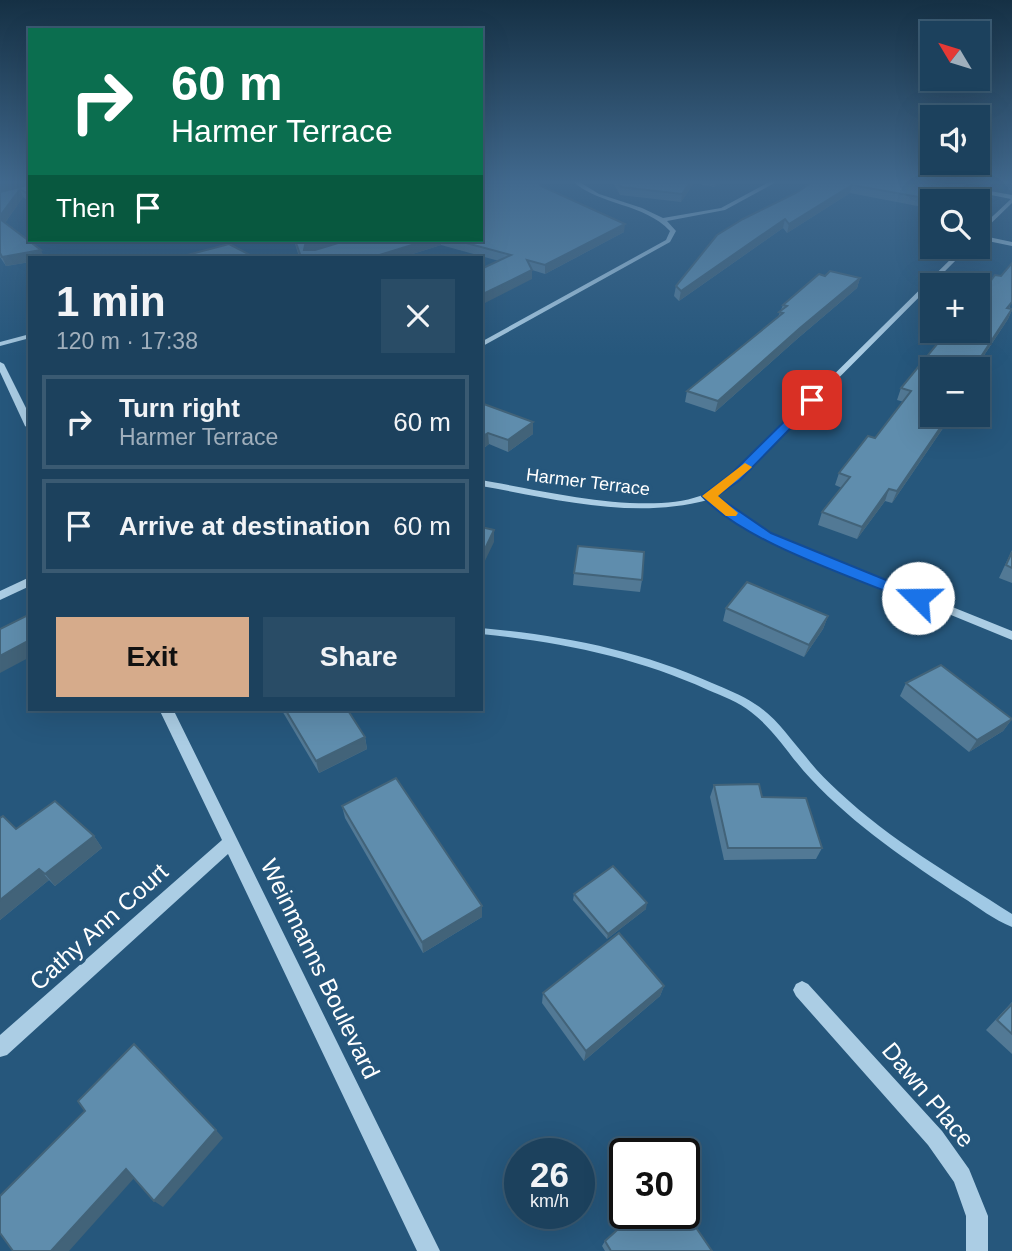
<!DOCTYPE html>
<meta charset="utf-8">
<style>
body{margin:0;font-family:Helvetica,sans-serif;background:#294c66;color:#f1f3f6;height:100vh;display:flex;flex-direction:column;font-size:26px;white-space:nowrap}
*{box-sizing:border-box;margin:0}
p{font-size:23px;color:#a0afbc}
.icon{flex:none;width:38px;height:38px;fill:none;stroke:currentColor;stroke-width:2;stroke-linecap:round;stroke-linejoin:round}
.map{position:relative;flex:1;overflow:hidden}
.panel{position:absolute;left:28px;top:256px;width:455px;height:455px;display:flex;flex-direction:column;background:#1c415d;border-radius:0px;box-shadow:0 7px 28px #0002,0 0 0 2px #3a5a72}
.panel>*{flex:none}
.banner{position:absolute;left:28px;top:28px;width:455px;height:214px;border-radius:0px;box-shadow:0 7px 28px #0002,0 0 0 2px #3a5a72;background:#0b6e4f;color:#fff;overflow:hidden}
.needle{width:46px;rotate:308deg}
.buttons{position:absolute;left:920px;top:21px;display:grid;gap:14px}
.buttons a{display:grid;place-items:center;width:70px;height:70px;border-radius:0px;background:#1c415d;box-shadow:0 7px 28px #0002,0 0 0 2px #3a5a72;font-size:35px}
.speed{position:absolute;left:504px;top:1138px;display:flex;gap:14px;font-size:35px;font-weight:700;text-align:center}
.speed>*{display:grid;place-content:center;width:91px;height:91px;border-radius:50%;background:#1c415d;box-shadow:0 7px 28px #0002,0 0 0 2px #3a5a72;line-height:1}
.speed small{font-size:18px;font-weight:400}
.speed .limit{border:4px solid #111;border-radius:10px;background:#fff;color:#111}
.pin{position:absolute;display:grid;place-items:center;width:60px;height:60px;color:#fff;margin:-30px;border-radius:14px;box-shadow:0 4px 10px #0006}
.me{position:absolute;width:77px;margin:-38px;rotate:292deg;stroke-linejoin:round;filter:drop-shadow(0 0 5px #0008)}
.turn{display:flex;align-items:center;gap:24px;height:147px;padding:0 28px;font-size:32px}
.turn .icon{width:91px;height:91px;stroke-width:2.5}
.turn b{display:block;font-size:49px;line-height:60px}
.then{display:flex;align-items:center;height:66px;padding:0 28px;background:#0003;gap:14px;font-size:26px}
.round{display:grid;place-items:center;flex:none;width:74px;height:74px;border-radius:0px;background:#294c66}
.summary{display:flex;align-items:center;justify-content:space-between;height:119px;padding:0 28px}
h1{font-size:42px;font-weight:600;line-height:52px}
.cta{display:flex;gap:14px;margin-top:auto;padding:14px 28px}
.cta a{flex:1;height:80px;border-radius:0px;background:#d6ab8b;color:#111;font-size:28px;font-weight:600;line-height:80px;text-align:center}
.cta a+a{background:#294c66;color:#f1f3f6}
ul{padding:0;list-style:none}
li{display:flex;align-items:center;gap:21px;height:94px;margin:0 14px 10px;padding:0 14px;border:4px solid #3a5a72;border-radius:0px}
li div{flex:1}
li b{display:block;font-size:26px}
li em{font-style:normal}
.map>svg:first-child{display:block}
.lines{fill:none;stroke-linecap:round;stroke-linejoin:round}
.stream{fill:#a0c9e5;fill-rule:evenodd}
.minor{fill:#abcde4;fill-rule:evenodd}
.wall{fill:#527995}
.shaded-wall{fill:#426379}
.building{fill:#5f8dad;stroke:#426379;stroke-width:2}
.route{fill:#1a73e8;stroke:#114b97;stroke-width:2}
.slow{fill:#f59e0b}
.labels{text-anchor:middle;stroke-width:7;stroke-linejoin:round;paint-order:stroke}
.far-street-label{font-size:18px;fill:#fff;stroke:#26577c}
.near-street-label{font-size:24px;fill:#fff;stroke:#26577c}
</style>
<div class="map">
<svg width="1012" height="1251" viewBox="0 0 1012 1251">
<rect width="100%" height="100%" fill="#26577c"/>
<g class="lines">
<path class="stream" d="M481,628C560,635 639,650 712,683C726,689 742,695 755,704C776,717 790,739 806,757C816,770 827,781 839,792C890,840 953,876 1012,914V927C994,920 978,907 962,897C909,862 855,826 811,779C790,757 775,730 751,712C739,702 722,696 708,690C636,657 559,642 481,634Z"/>
<g class="minor">
<path d="M572,181H578L599,194L642,208L663,218L721,208L771,181H778L725,210L667,221L676,231L670,242L481,347V342L666,240L670,231C644,203 601,206 572,181Z"/>
<polygon points="921,181 934,181 1012,195 1012,203 979,235 1012,242 1012,246 978,239 978,230 1011,199"/>
<path d="M963,247H969L738,479L716,496L743,517L771,534L1012,631V640L763,538L735,521L708,500C633,520 556,499 481,486V480C541,490 643,516 700,496C712,492 722,483 732,475Z"/>
<polygon points="30,334 30,338 0,346 0,342"/>
<polygon points="0,362 4,364 30,416 30,429 25,426 0,372"/>
<polygon points="30,577 30,586 0,600 0,591"/>
<polygon points="159,709 173,709 440,1251 417,1251 228,854 7,1055 0,1057 0,1035 222,840"/>
<polygon points="802,981 808,984 942,1131 969,1169 988,1216 988,1251 966,1251 966,1216 954,1182 928,1145 796,996 793,990 796,984"/>
</g>
</g>
<g class="wall">
<polygon points="0,181 30,181 30,202 23,197 5,223 30,257 30,262 6,266 0,257"/>
<polygon points="612,181 726,181 714,187 694,183 681,202 620,195"/>
<polygon points="814,181 978,181 973,185 968,184 965,192 955,201 933,201 933,209 850,193 787,233 783,228 679,301 674,296 676,286 796,193"/>
<polygon points="541,186 624,232 545,274 532,270 532,279 499,261 441,245 403,257 299,257 294,240 481,240"/>
<polygon points="825,276 860,278 857,288 797,339 715,412 685,402 687,391 778,317 783,305"/>
<polygon points="1001,276 1010,308 1012,310 1008,319 975,369 933,369 933,415 952,415 892,503 885,501 857,539 818,525 822,512 842,488 835,485 839,473 875,438 904,402 897,400 901,388 947,339"/>
<polygon points="481,403 533,434 508,452 489,444 484,448 481,447"/>
<polygon points="1012,550 1012,583 999,578"/>
<polygon points="574,573 642,580 640,592 573,585"/>
<polygon points="726,608 828,616 823,629 804,657 723,621"/>
<polygon points="906,683 1012,719 1003,731 969,752 900,696"/>
<polygon points="281,709 347,709 365,737 367,749 319,773"/>
<polygon points="714,785 762,797 822,848 816,859 724,860 710,797"/>
<polygon points="342,806 482,917 423,953 345,818"/>
<polygon points="0,818 16,829 94,836 102,848 55,886 49,880 0,920"/>
<polygon points="574,894 646,909 607,939 573,900"/>
<polygon points="664,986 660,996 584,1061 542,1003 543,993"/>
<polygon points="1012,1002 1012,1054 986,1030"/>
<polygon points="605,1241 712,1251 605,1251 602,1246"/>
</g>
<g class="shaded-wall">
<polygon points="8,181 28,181 29,184 0,193 0,184"/>
<polygon points="691,181 694,181 694,183 681,202 682,194"/>
<polygon points="715,181 726,181 714,187"/>
<polygon points="968,184 965,192 955,201 948,201"/>
<polygon points="852,185 850,193 787,233 789,224"/>
<polygon points="20,189 23,197 2,227 0,222 0,216"/>
<polygon points="785,219 783,228 679,301 681,291"/>
<polygon points="625,224 624,232 545,274 545,265"/>
<polygon points="322,240 352,240 306,255 304,250 305,245"/>
<polygon points="428,240 441,240 441,245 403,257 373,257"/>
<polygon points="41,250 44,257 30,257 30,262 6,266 2,257"/>
<polygon points="532,270 532,279 481,305 481,295"/>
<polygon points="860,278 857,288 797,339 715,412 718,401 800,328"/>
<polygon points="1012,309 1008,319 975,369 973,369"/>
<polygon points="949,415 952,415 892,503 897,491"/>
<polygon points="533,422 533,434 508,452 508,440"/>
<polygon points="488,433 489,444 484,448 483,436"/>
<polygon points="889,489 885,501 857,539 862,527"/>
<polygon points="494,530 494,542 482,567 482,555"/>
<polygon points="828,616 823,629 804,657 809,645"/>
<polygon points="30,640 30,657 0,673 0,656"/>
<polygon points="1012,719 1003,731 969,752 977,740"/>
<polygon points="365,737 367,749 319,773 316,761"/>
<polygon points="94,836 102,848 55,886 45,874"/>
<polygon points="39,869 49,880 0,920 0,900"/>
<polygon points="647,903 646,909 607,939 608,934"/>
<polygon points="482,906 482,917 423,953 422,942"/>
<polygon points="664,986 660,996 584,1061 586,1051"/>
<polygon points="216,1130 223,1138 163,1207 154,1201"/>
<polygon points="126,1169 136,1176 69,1251 51,1251"/>
</g>
<g class="building">
<polygon points="29,181 30,181 30,195 20,189 0,216 0,192 28,185"/>
<polygon points="481,181 538,181 541,186 625,224 545,265 527,260 532,270 481,295 481,269 511,255 455,240 481,240"/>
<polygon points="617,181 691,181 682,194 621,187"/>
<polygon points="814,181 954,181 968,184 948,201 941,201 852,185 789,224 785,219 681,291 676,286 717,235 743,219 796,193"/>
<polygon points="0,219 41,250 2,257 0,253"/>
<polygon points="295,240 322,240 305,245 304,250 315,250 348,240 428,240 373,257 301,257"/>
<polygon points="229,244 254,257 191,257 187,255"/>
<polygon points="1012,263 1012,302 1007,308 1012,309 973,369 933,369 933,415 949,415 897,491 889,489 862,527 822,512 850,477 839,473 868,436 875,438 911,391 901,388 942,338 947,339 954,331 978,331 978,298 995,275 1001,276"/>
<polygon points="830,271 860,278 800,328 718,401 687,391 783,313 779,312 787,306 783,305 819,274 825,276"/>
<polygon points="481,403 533,422 508,440 488,433 483,436 481,435"/>
<polygon points="481,527 494,530 482,555 481,555"/>
<polygon points="578,546 644,552 642,580 574,573"/>
<polygon points="1012,552 1012,568 1006,565"/>
<polygon points="747,582 828,616 809,645 726,608"/>
<polygon points="30,614 30,640 0,656 0,629"/>
<polygon points="941,665 1012,719 977,740 906,683"/>
<polygon points="285,709 347,709 365,737 316,761"/>
<polygon points="396,778 482,906 422,942 342,806"/>
<polygon points="759,784 762,797 806,798 822,848 728,848 714,785"/>
<polygon points="55,801 94,836 45,874 39,869 0,900 0,818 3,816 16,829"/>
<polygon points="613,866 647,903 608,934 574,894"/>
<polygon points="619,933 664,986 586,1051 543,993"/>
<polygon points="1012,1004 1012,1034 997,1020"/>
<polygon points="134,1044 216,1130 154,1201 126,1169 51,1251 13,1251 0,1233 0,1196 85,1111 78,1101"/>
<polygon points="684,1210 712,1251 611,1251 605,1241 636,1213 684,1213"/>
</g>
<linearGradient id="sky" x2="0" y2="1"><stop stop-color="#153044"/><stop offset="0.51" stop-color="#41698e"/><stop offset="1" stop-color="#41698e" stop-opacity="0"/></linearGradient>
<rect width="1012" height="357" fill="url(#sky)"/>
<path class="route" d="M808,398L818,400L740,480L717,496L771,533L923,595L925,598L923,602H912C854,577 743,542 702,496L731,474Z"/>
<polygon class="slow" points="745,463 752,467 750,469 718,496 738,513 736,516 726,516 702,496"/>
<g class="labels">
<g class="far-street-label">
<text transform="translate(588 482) rotate(7)" y="6">Harmer Terrace</text>
</g>
<g class="near-street-label">
<text transform="translate(99 927) rotate(-42)" y="8">Cathy Ann Court</text>
<text transform="translate(320 969) rotate(64)" y="8">Weinmanns Boulevard</text>
<text transform="translate(928 1095) rotate(50)" y="8">Dawn Place</text>
</g>
</g>
</svg>
<div class="buttons">
<a><svg class="needle" viewBox="-14 -14 28 28"><path d="M0-13l5 13h-10z" fill="#e53935"/><path d="M0 13l5-13h-10z" fill="#a0afbc"/></svg></a>
<a><svg class="icon" aria-label="sound" viewBox="0 0 24 24"><path d="M4 9h4l5-4v14l-5-4H4zM17 9q2 3 0 6"/></svg></a>
<a><svg class="icon" aria-label="search" viewBox="0 0 24 24"><circle cx="10" cy="10" r="6"/><path d="M15 15l6 6"/></svg></a>
<a>+</a>
<a>−</a>
</div>
<div class="speed"><div>26<small>km/h</small></div><div class="limit">30</div></div>
<div class="pin" style="left:812px;top:400px;background:#d93025"><svg class="icon" aria-label="arrive" viewBox="0 0 24 24"><path d="M6 21V4h12l-3 4 3 4H6"/></svg></div>
<svg class="me" style="left:918px;top:598px" viewBox="-20 -20 40 40"><circle r="19" fill="#fff"/><path d="M0-13L10 11 0 6-10 11z" fill="#1a73e8"/></svg>
<div class="banner">
<div class="turn"><svg class="icon" aria-label="right" viewBox="0 0 24 24"><path d="M7 20v-9h11M14 6l5 5-5 5"/></svg><div><b>60 m</b>Harmer Terrace</div></div>
<div class="then">Then<svg class="icon" aria-label="arrive" viewBox="0 0 24 24"><path d="M6 21V4h12l-3 4 3 4H6"/></svg></div>
</div>
<section class="panel">
<div class="summary"><div><h1>1 min</h1><p>120 m · 17:38</p></div><a class="round"><svg class="icon" aria-label="close" viewBox="0 0 24 24"><path d="M6 6l12 12M18 6L6 18"/></svg></a></div>
<ul>
<li><svg class="icon" aria-label="right" viewBox="0 0 24 24"><path d="M7 20v-9h11M14 6l5 5-5 5"/></svg><div><b>Turn right</b><p>Harmer Terrace</p></div><em>60 m</em></li>
<li><svg class="icon" aria-label="arrive" viewBox="0 0 24 24"><path d="M6 21V4h12l-3 4 3 4H6"/></svg><div><b>Arrive at destination</b></div><em>60 m</em></li>
</ul>
<div class="cta"><a>Exit</a><a>Share</a></div>
</section>
</div>
